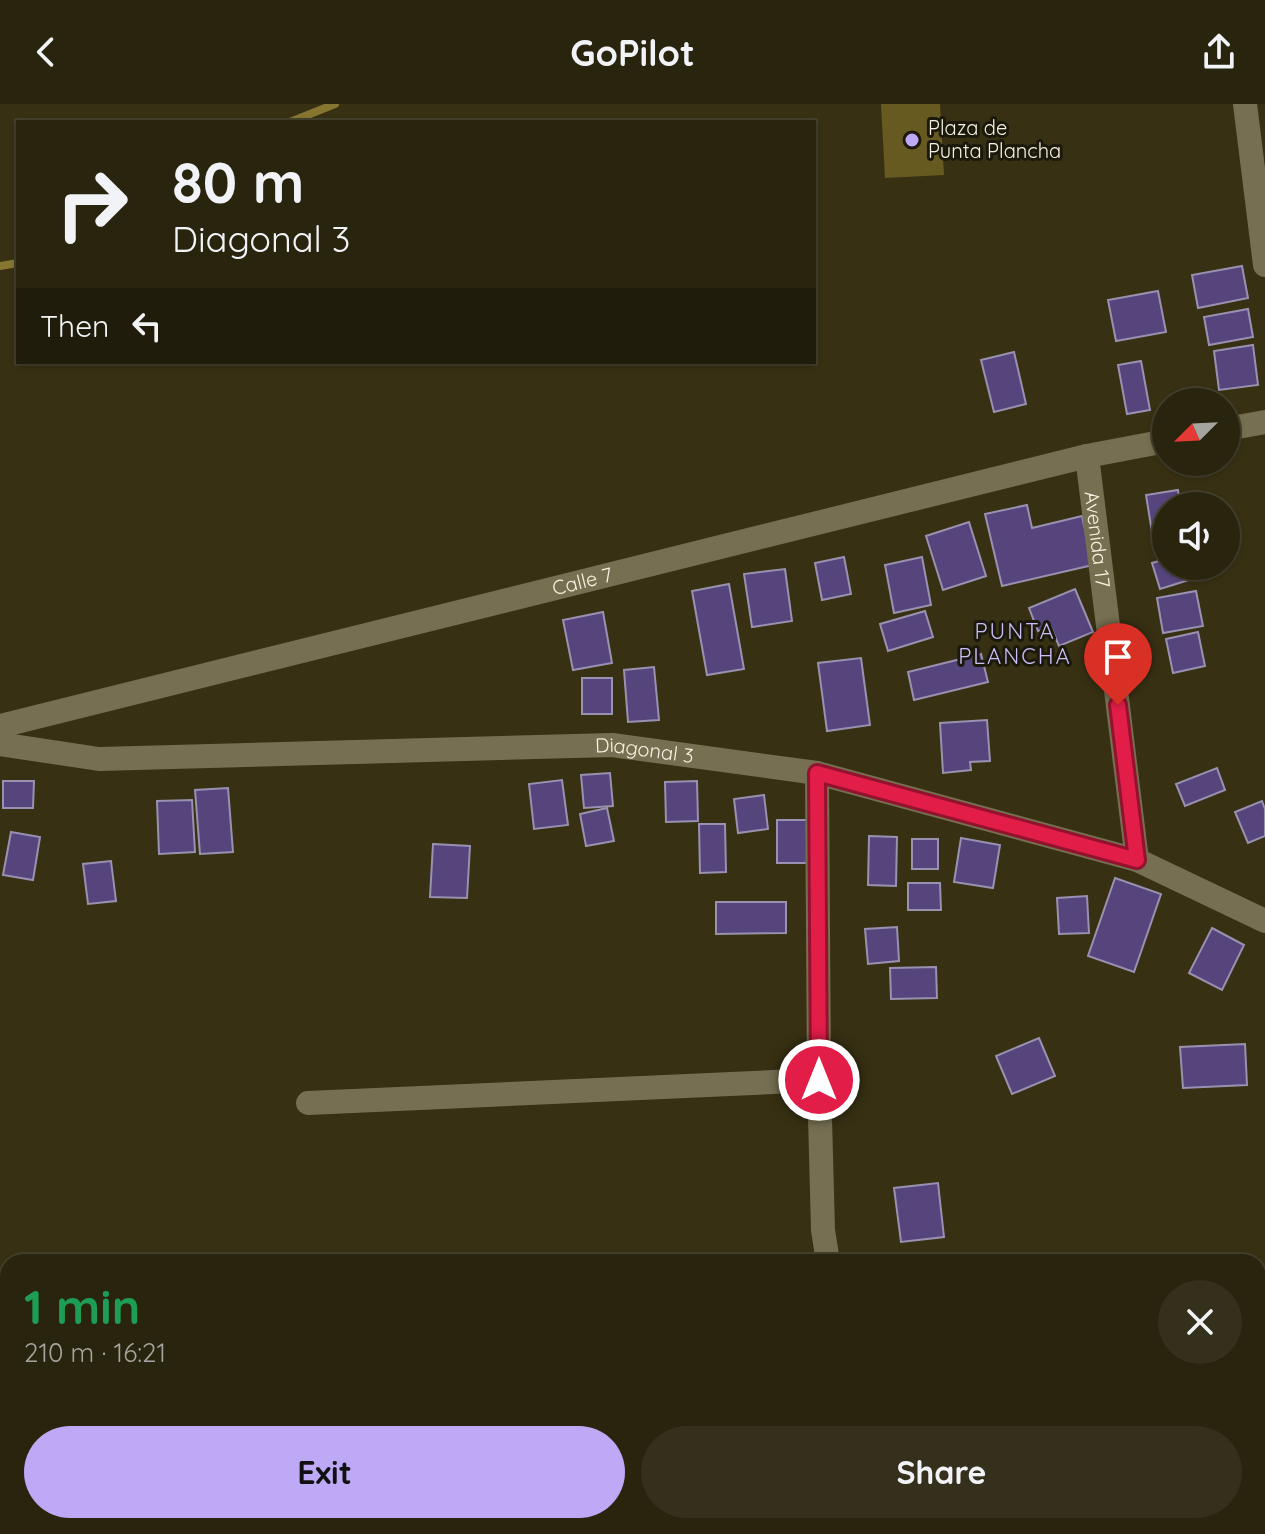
<!DOCTYPE html>
<meta charset="utf-8">
<style>
body{margin:0;font-family:Quicksand,sans-serif;background:#35301c;color:#f1f3f6;height:100vh;display:flex;flex-direction:column;font-size:30px;white-space:nowrap}
*{box-sizing:border-box;margin:0}
p{font-size:26px;color:#a5a49e}
.icon{flex:none;width:44px;height:44px;fill:none;stroke:currentColor;stroke-width:2;stroke-linecap:round;stroke-linejoin:round}
.map{position:relative;flex:1;overflow:hidden}
.side{position:absolute;left:0px;top:1150px;width:1266px;height:280px;display:flex;flex-direction:column;background:#29240e;border-radius:24px 24px 0 0;box-shadow:0 2px 6px #0004,0 0 0 2px #45412e}
.side>*{flex:none}
.hud{position:absolute;left:16px;top:16px;width:800px;height:244px;border-radius:0px;box-shadow:0 2px 6px #0004,0 0 0 2px #45412e;background:#29240e;color:#f1f3f6;overflow:hidden}
.needle{width:52px;rotate:246deg}
.buttons{position:absolute;left:1152px;top:284px;display:grid;gap:16px}
.buttons a{display:grid;place-items:center;width:88px;height:88px;border-radius:50%;background:#29240e;box-shadow:0 2px 6px #0004,0 0 0 2px #45412e;font-size:40px}
.pin{position:absolute;display:grid;place-items:center;width:68px;height:68px;color:#fff;margin:-82px -34px;border-radius:50% 50% 50% 0;rotate:-45deg;box-shadow:0 0 8px #0007}
.pin .icon{rotate:45deg}
.me{position:absolute;width:88px;margin:-44px;rotate:0deg;stroke-linejoin:round;filter:drop-shadow(0 0 6px #0008)}
.turn{display:flex;align-items:center;gap:28px;height:168px;padding:0 24px;font-size:36px}
.turn .icon{width:104px;height:104px;stroke-width:2.5}
.turn b{display:block;font-size:56px;line-height:68px}
.then{display:flex;align-items:center;height:76px;padding:0 24px;background:#0003;gap:16px;font-size:30px}
.round{display:grid;place-items:center;flex:none;width:84px;height:84px;border-radius:42px;background:#35301c}
.headline{display:flex;align-items:center;justify-content:space-between;height:136px;padding:0 24px}
h1{font-size:48px;font-weight:700;line-height:60px;color:#1e9e55}
.action{display:flex;gap:16px;margin-top:auto;padding:16px 24px}
.action a{flex:1;height:92px;border-radius:48px;background:#bda9f5;color:#111;font-size:32px;font-weight:700;line-height:92px;text-align:center}
.action a+a{background:#35301c;color:#f1f3f6}
header{display:flex;justify-content:space-between;align-items:center;height:104px;padding:0 24px;background:#29240e;font-size:36px;font-weight:700}
.map>svg:first-child{display:block}
.green{fill:#675a20}
.lines{fill:none;stroke-linecap:round;stroke-linejoin:round}
.stream{stroke:#867631;stroke-width:8}
.building{fill:#55457c;stroke:#9991b0;stroke-width:2}
.minor{stroke:#766f51;stroke-width:24}
.route-casing{stroke:#92132f;stroke-width:20}
.route{stroke:#e11d48;stroke-width:14}
.poi-dot{fill:#bda9f5;stroke:#1b180c;stroke-width:3}
.labels{text-anchor:middle;stroke-width:6;stroke-linejoin:round;paint-order:stroke}
.poi-label{font-size:20px;fill:#f6f2e1;stroke:#1b180c;text-anchor:start}
.street-label{font-size:20px;fill:#f6f2e1;stroke:#1b180c}
.neighbourhood-label{font-size:22px;letter-spacing:2px;fill:#ccbef7;stroke:#1b180c}
</style>
<header><svg class="icon" aria-label="back" viewBox="0 0 24 24"><path d="M15 5l-7 7 7 7"/></svg>GoPilot<svg class="icon" aria-label="share" viewBox="0 0 24 24"><path d="M12 15V3M7 8l5-5 5 5M5 13v7h14v-7"/></svg></header>
<div class="map">
<svg width="1265" height="1430" viewBox="0 0 1265 1430">
<rect width="100%" height="100%" fill="#373013"/>
<polygon class="green" points="881,0 940,0 944,71 885,74"/>
<g class="lines">
<g class="stream">
<polyline points="290,18 335,0"/>
<polyline points="0,162 18,159"/>
</g>
</g>
<g class="building">
<polygon points="1242,162 1248,194 1198,204 1192,171"/>
<polygon points="1158,187 1166,228 1116,237 1108,196"/>
<polygon points="1248,205 1253,233 1209,241 1204,213"/>
<polygon points="1253,241 1258,281 1219,286 1214,247"/>
<polygon points="1014,248 1026,300 994,308 981,256"/>
<polygon points="1141,257 1150,306 1127,310 1118,261"/>
<polygon points="1178,386 1180,402 1166,402 1166,445 1155,447 1146,391"/>
<polygon points="1027,401 1032,424 1082,412 1093,461 1002,482 985,410"/>
<polygon points="969,418 986,472 943,486 926,432"/>
<polygon points="844,453 851,490 822,496 815,459"/>
<polygon points="922,453 931,501 894,509 885,461"/>
<polygon points="1166,455 1166,462 1188,462 1192,475 1160,485 1152,459"/>
<polygon points="785,465 792,517 752,523 744,470"/>
<polygon points="729,480 744,565 707,571 692,487"/>
<polygon points="1075,485 1093,528 1059,542 1051,523 1038,527 1029,504"/>
<polygon points="1196,487 1203,522 1163,529 1157,494"/>
<polygon points="925,507 933,533 888,547 880,520"/>
<polygon points="603,508 612,559 573,566 563,516"/>
<polygon points="1198,528 1205,562 1173,569 1166,535"/>
<polygon points="981,550 988,578 914,596 908,568"/>
<polygon points="861,554 870,621 827,627 818,559"/>
<polygon points="654,563 659,616 628,618 624,566"/>
<rect x="582" y="574" width="30" height="36"/>
<polygon points="987,616 990,657 970,658 971,666 943,669 940,619"/>
<polygon points="1217,664 1225,686 1185,702 1176,680"/>
<polygon points="610,669 613,702 584,704 581,671"/>
<polygon points="562,676 568,721 534,725 529,680"/>
<polygon points="3,677 34,677 33,704 3,704"/>
<polygon points="697,677 698,717 666,718 665,678"/>
<polygon points="228,684 233,748 200,750 195,686"/>
<polygon points="764,691 768,725 738,729 734,695"/>
<polygon points="192,696 195,748 159,750 157,697"/>
<polygon points="1262,697 1265,705 1265,732 1248,739 1235,708"/>
<polygon points="607,704 614,737 586,742 580,710"/>
<rect x="777" y="716" width="30" height="43"/>
<polygon points="699,720 725,720 726,768 700,769"/>
<polygon points="11,728 40,733 33,776 3,771"/>
<polygon points="869,732 897,733 896,782 868,781"/>
<polygon points="961,734 1000,741 993,784 954,778"/>
<rect x="912" y="735" width="26" height="30"/>
<polygon points="433,740 470,742 467,794 430,793"/>
<polygon points="111,757 116,797 88,800 83,760"/>
<polygon points="1115,774 1161,790 1134,868 1088,852"/>
<polygon points="908,779 940,779 941,806 908,806"/>
<polygon points="1087,792 1089,829 1059,830 1057,794"/>
<polygon points="716,798 786,798 786,829 716,830"/>
<polygon points="897,823 899,857 868,860 865,825"/>
<polygon points="1212,824 1244,841 1222,886 1189,869"/>
<polygon points="936,863 937,894 891,895 890,864"/>
<polygon points="1039,934 1055,972 1012,990 996,952"/>
<polygon points="1245,940 1247,981 1183,984 1180,943"/>
<polygon points="938,1079 944,1133 901,1138 894,1084"/>
</g>
<g class="lines">
<g class="minor">
<polyline points="1245,0 1265,161"/>
<polyline points="1226,325 1265,318"/>
<path id="s1" d="M1087,352L1137,756"/>
<path id="s2" d="M0,622L1087,352L1166,337"/>
<path id="s3" d="M0,640L99,655L612,641L817,669L1137,756L1265,817"/>
<polyline points="817,669 819,976 823,1126 828,1158"/>
<polyline points="308,999 819,976"/>
<polyline points="859,1422 860,1430"/>
</g>
</g>
<g class="lines">
<g class="route-casing">
<polyline id="route" points="819,976 817,669 1137,756 1118,601"/>
</g>
<use href="#route" class="route"/>
</g>
<circle class="poi-dot" cx="912" cy="36" r="8"/>
<g class="labels">
<g class="poi-label">
<text x="928" y="31">Plaza de<tspan x="928" dy="23">Punta Plancha</tspan></text>
</g>
<g class="street-label">
<text dy="7" stroke="none"><textPath href="#s1" startOffset="84">Avenida 17</textPath></text>
<text dy="7" stroke="none"><textPath href="#s2" startOffset="600">Calle 7</textPath></text>
<text dy="7" stroke="none"><textPath href="#s3" startOffset="646">Diagonal 3</textPath></text>
</g>
<g class="neighbourhood-label">
<text x="1015" y="535">PUNTA<tspan x="1015" dy="25">PLANCHA</tspan></text>
</g>
</g>
</svg>
<div class="buttons">
<a><svg class="needle" viewBox="-14 -14 28 28"><path d="M0-13l5 13h-10z" fill="#e53935"/><path d="M0 13l5-13h-10z" fill="#a5a49e"/></svg></a>
<a><svg class="icon" aria-label="sound" viewBox="0 0 24 24"><path d="M4 9h4l5-4v14l-5-4H4zM17 9q2 3 0 6"/></svg></a>
</div>
<div class="pin" style="left:1118px;top:601px;background:#d93025"><svg class="icon" aria-label="arrive" viewBox="0 0 24 24"><path d="M6 21V4h12l-3 4 3 4H6"/></svg></div>
<svg class="me" style="left:819px;top:976px" viewBox="-20 -20 40 40"><circle r="17" fill="#e11d48" stroke="#fff" stroke-width="3"/><path d="M0-11L8 9 0 5-8 9z" fill="#fff"/></svg>
<div class="hud">
<div class="turn"><svg class="icon" aria-label="right" viewBox="0 0 24 24"><path d="M7 20v-9h11M14 6l5 5-5 5"/></svg><div><b>80 m</b>Diagonal 3</div></div>
<div class="then">Then<svg class="icon" aria-label="left" viewBox="0 0 24 24"><path d="M17 20v-9H6M10 6l-5 5 5 5"/></svg></div>
</div>
<section class="side">
<div class="headline"><div><h1>1 min</h1><p>210 m · 16:21</p></div><a class="round"><svg class="icon" aria-label="close" viewBox="0 0 24 24"><path d="M6 6l12 12M18 6L6 18"/></svg></a></div>
<div class="action"><a>Exit</a><a>Share</a></div>
</section>
</div>
